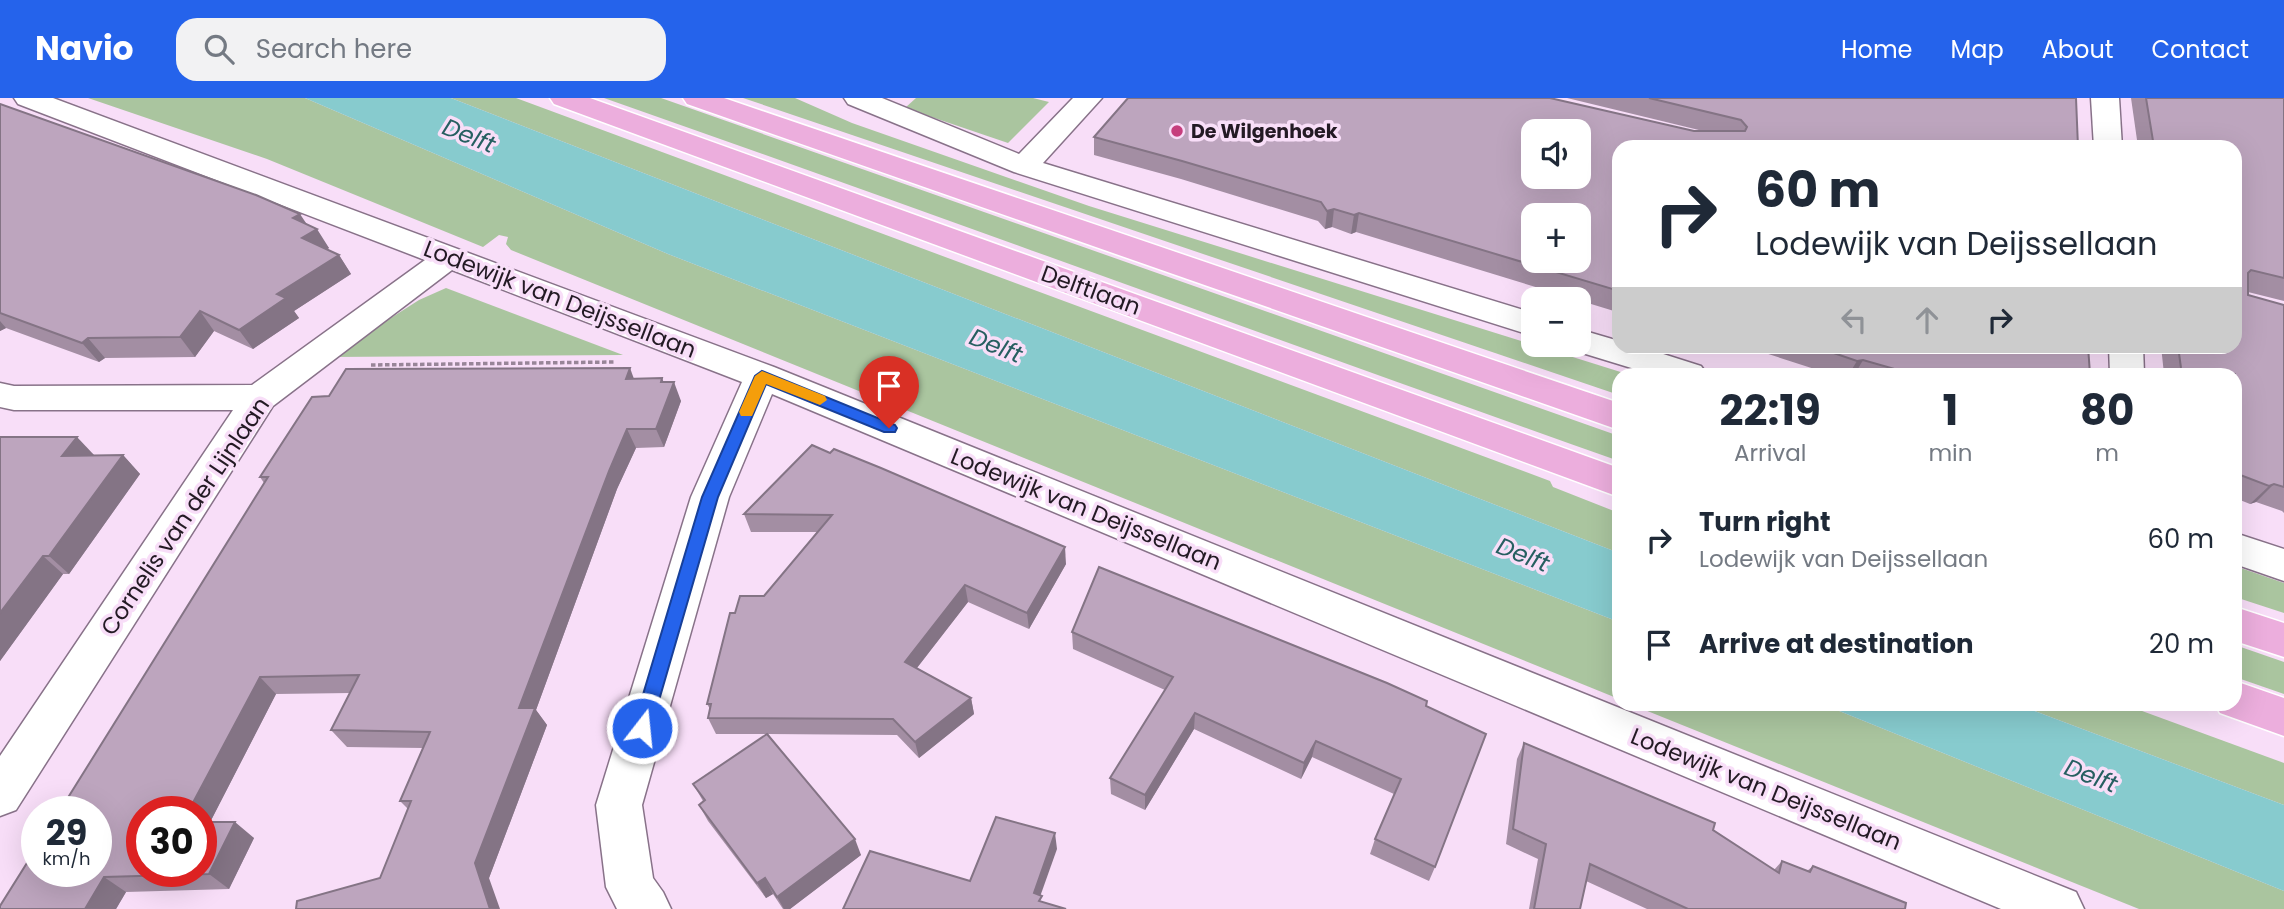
<!DOCTYPE html>
<meta charset="utf-8">
<style>
body{margin:0;font-family:Poppins,sans-serif;background:#f2f2f3;color:#1f2937;height:100vh;display:flex;flex-direction:column;font-size:26px;white-space:nowrap}
*{box-sizing:border-box;margin:0}
p{font-size:23px;color:#747a83}
.icon{flex:none;width:38px;height:38px;fill:none;stroke:currentColor;stroke-width:2;stroke-linecap:round;stroke-linejoin:round}
.map{position:relative;flex:1;overflow:hidden}
.drawer{position:absolute;left:1612px;top:270px;width:630px;height:343px;display:flex;flex-direction:column;background:#fff;border-radius:21px;box-shadow:0 7px 28px #0002}
.drawer>*{flex:none}
.guide{position:absolute;left:1612px;top:42px;width:630px;height:214px;border-radius:21px;box-shadow:0 7px 28px #0002;background:#fff;color:#1f2937;overflow:hidden}
.controls{position:absolute;left:1521px;top:21px;display:grid;gap:14px}
.controls a{display:grid;place-items:center;width:70px;height:70px;border-radius:14px;background:#fff;box-shadow:0 7px 28px #0002;font-size:35px}
.speed{position:absolute;left:21px;top:698px;display:flex;gap:14px;font-size:35px;font-weight:700;text-align:center}
.speed>*{display:grid;place-content:center;width:91px;height:91px;border-radius:50%;background:#fff;box-shadow:0 7px 28px #0002;line-height:1}
.speed small{font-size:18px;font-weight:400}
.speed .limit{border:10px solid #d22;background:#fff;color:#111}
.pin{position:absolute;display:grid;place-items:center;width:60px;height:60px;color:#fff;margin:-72px -30px;border-radius:50% 50% 50% 0;rotate:-45deg;box-shadow:0 0 7px #0007}
.pin .icon{rotate:45deg}
.me{position:absolute;width:77px;margin:-38px;rotate:16deg;stroke-linejoin:round;filter:drop-shadow(0 0 5px #0008)}
.turn{display:flex;align-items:center;gap:24px;height:147px;padding:0 28px;font-size:32px}
.turn .icon{width:91px;height:91px;stroke-width:2.5}
.turn b{display:block;font-size:49px;line-height:60px}
.lanes{display:flex;align-items:center;height:66px;padding:0 28px;background:#0003;justify-content:center;gap:35px;direction:ltr}
.lanes .off{opacity:.35}
.eta{display:flex;justify-content:space-evenly;align-items:center;height:119px;text-align:center}
.eta b{font-size:42px;font-weight:700;line-height:49px}
ul{padding:0;list-style:none}
li{display:flex;align-items:center;gap:21px;height:105px;padding:0 28px}
li div{flex:1}
li b{display:block;font-size:26px}
li em{font-style:normal}
header{display:flex;align-items:center;gap:42px;box-sizing:border-box;height:98px;padding:0 35px;background:#2563eb;color:#fff}
header strong{font-size:33px}
nav{display:flex;gap:38px;margin-inline-start:auto;font-size:24px}
.search{width:490px;height:63px;background:#f2f2f3;display:flex;align-items:center;gap:18px;box-sizing:border-box;padding:0 24px;border-radius:21px;color:#747a83;font-size:26px}
.map>svg:first-child{display:block}
.green{fill:#aac59f}
.water{fill:#87cbce}
.lines{fill:none;stroke-linecap:round;stroke-linejoin:round}
.street-casing{stroke:#887289;stroke-width:3}
.primary-casing{stroke:#fff;stroke-width:3}
.path{stroke:#988598;stroke-width:3.5;stroke-dasharray:4.5 2.5;stroke-linecap:butt}
.street{fill:#fff;fill-rule:evenodd}
.primary{fill:#ecaedd;fill-rule:evenodd}
.wall{fill:#a38ea3}
.shaded-wall{fill:#847485}
.building{fill:#bda5be;stroke:#847485;stroke-width:2;fill-rule:evenodd}
.route{fill:#2563eb;stroke:#184099;stroke-width:2}
.slow{fill:#f59e0b}
.poi-dot{fill:#c63e7d;stroke:#f8def8;stroke-width:2.5}
.labels{text-anchor:middle;stroke-width:7;stroke-linejoin:round;paint-order:stroke}
.far-poi-label{font-size:19px;font-weight:bold;fill:#231a24;stroke:#f8def8;text-anchor:start}
.street-label{font-size:23px;fill:#231a24;stroke:#f8def8}
.water-label{font-size:24px;font-style:italic;fill:#265f61;stroke:#f8def8}
</style>
<header>
<strong>Navio</strong>
<div class="search"><svg class="icon" aria-label="search" viewBox="0 0 24 24"><circle cx="10" cy="10" r="6"/><path d="M15 15l6 6"/></svg>Search here</div>
<nav><a>Home</a><a>Map</a><a>About</a><a>Contact</a></nav>
</header>
<div class="map">
<svg width="2284" height="811" viewBox="0 0 2284 811">
<rect width="100%" height="100%" fill="#f8def8"/>
<g class="green">
<polygon points="88,0 305,0 668,156 1619,524 1619,601 511,152 506,146 508,139 499,137 483,149 267,61"/>
<polygon points="451,0 516,0 1550,383 1553,389 1619,415 1619,455"/>
<path d="M604,0H661L1619,338V363C1280,243 943,119 604,0Z"/>
<polygon points="743,0 795,0 852,25 1089,108 1627,276 1619,276 1619,297"/>
<polygon points="916,0 1033,0 1049,4 1008,45 905,10"/>
<polygon points="446,190 623,257 330,259 419,202"/>
<polygon points="2235,468 2284,485 2284,515 2235,499"/>
<polygon points="2235,547 2284,564 2284,596 2235,579"/>
<polygon points="1630,606 1822,606 2284,793 2284,811 2139,811"/>
<polygon points="2016,606 2123,606 2284,665 2284,707"/>
</g>
<g class="water">
<polygon points="305,0 451,0 1619,455 1619,524 668,156"/>
<polygon points="1822,606 2016,606 2284,707 2284,793"/>
</g>
<g class="lines">
<g class="street-casing">
<g id="street">
<polygon points="14,0 53,0 774,269 2076,794 2084,811 2001,811 772,296 729,399 642,707 653,780 663,794 671,811 617,811 606,789 596,707 691,399 742,284 452,172 273,308 16,712 0,718 0,658 233,312 14,312 0,309 0,285 14,288 252,287 425,162 18,6"/>
<polygon points="844,0 882,0 1019,56 1073,0 1102,0 1043,65 1533,215 1533,238 1014,74 848,6"/>
<polygon points="2091,0 2119,0 2122,49 2094,49"/>
<polygon points="1578,231 1619,243 1619,248 1638,248 1701,268 1707,276 1651,276 1566,250 1564,247 1578,247"/>
<polygon points="2109,248 2143,248 2144,276 2110,276"/>
<polygon points="2235,435 2284,451 2284,483 2235,466"/>
</g>
</g>
<g class="primary-casing">
<g id="primary">
<polygon points="550,0 590,0 1619,370 1619,399 554,6"/>
<polygon points="683,0 724,0 1619,305 1619,332 687,6"/>
<polygon points="2235,509 2284,525 2284,559 2235,543"/>
<polygon points="2235,583 2284,600 2284,638 2220,615 2215,606 2235,606"/>
</g>
</g>
<polyline class="path" points="371,267 614,264"/>
<use href="#street" class="street"/>
<use href="#primary" class="primary"/>
</g>
<g class="wall">
<polygon points="1567,0 2076,0 1619,49 1619,211 1614,213 1356,134 1351,136 1332,129 1325,131 1318,123 1181,81 1094,57 1094,39 1703,33"/>
<polygon points="2131,0 2284,0 2284,203 2248,194 2248,197 2284,207 2284,415 2282,413 2256,404 2250,406 2235,400 2235,276 2164,276 2161,248 2235,248 2235,49 2138,49"/>
<polygon points="0,6 306,126 329,150 327,151 339,157 351,176 294,213 299,220 253,251 214,233 195,259 105,260 99,264 6,230 0,233"/>
<polygon points="1734,248 2088,248 2090,276 1830,276 1759,253 1754,255"/>
<polygon points="634,281 663,284 681,303 664,349 636,350 617,391 536,612 547,627 489,780 380,780 408,711 400,703 423,650 347,649 331,632 350,595 276,596 210,724 254,740 229,791 126,794 116,811 0,811 264,385 260,379"/>
<polygon points="0,339 94,357 123,357 140,376 69,476 63,476 0,563"/>
<polygon points="812,347 1066,466 1029,531 968,504 917,570 971,600 974,616 919,660 897,637 768,636 861,757 790,811 783,811 773,796 766,800 708,723 699,707 703,703 693,686 767,636 716,636 708,620 710,611 707,606 735,515 764,498 817,434 751,434 744,416"/>
<polygon points="1072,534 1426,608 1435,769 1429,783 1370,756 1375,741 1394,696 1312,659 1301,681 1194,631 1145,712 1111,696 1110,680 1165,592 1073,551"/>
<polygon points="1524,645 1713,732 1774,772 1782,763 1807,773 1813,768 1905,811 1647,811 1586,783 1580,811 1529,811 1538,761 1506,746 1517,661"/>
</g>
<g class="shaded-wall">
<polygon points="1334,111 1332,129 1325,131 1327,113"/>
<polygon points="1359,115 1356,134 1351,136 1354,117"/>
<polygon points="300,116 312,134 317,131 329,150 314,160 302,140 293,120"/>
<polygon points="339,157 351,176 294,213 299,220 253,251 239,232 277,196"/>
<polygon points="1619,199 1619,211 1614,213"/>
<polygon points="200,213 214,233 195,259 180,239"/>
<polygon points="0,223 6,230 0,233"/>
<polygon points="88,240 105,260 99,264 82,245"/>
<polygon points="1757,248 1762,248 1759,253 1754,255"/>
<polygon points="1863,262 1855,276 1849,276 1857,263"/>
<polygon points="630,270 637,289 626,281"/>
<polygon points="662,280 669,298 674,284 681,303 664,349 656,331"/>
<polygon points="627,331 636,350 617,391 536,612 547,627 489,780 500,811 490,811 475,765 519,610 609,373"/>
<polygon points="77,339 95,358 62,358"/>
<polygon points="123,357 140,376 69,476 49,458"/>
<polygon points="2274,386 2256,404 2250,406 2269,388"/>
<polygon points="1065,449 1066,466 1029,531 1027,515"/>
<polygon points="43,458 63,476 0,563 0,515"/>
<polygon points="965,487 968,504 909,580 905,564"/>
<polygon points="260,579 276,596 202,740 201,714 188,714"/>
<polygon points="971,600 974,616 919,660 915,644"/>
<polygon points="1195,615 1194,631 1145,712 1145,697"/>
<polygon points="1316,643 1312,659 1301,681 1304,665"/>
<polygon points="235,724 254,740 229,791 209,776"/>
<polygon points="1055,735 1057,751 1036,810 1034,795"/>
<polygon points="855,741 861,757 790,811 784,811 777,799"/>
<polygon points="104,779 126,794 116,811 85,811"/>
<polygon points="765,780 773,796 766,800 757,785"/>
</g>
<g class="building">
<path d="M1128,0H1550L1694,33H1745L1747,29L1741,22L1649,0H2076L2078,49H1619V193L1359,115L1354,117L1334,111L1327,113L1321,104L1182,63L1094,39ZM1533,33H1578V79H1533ZM1533,117H1578V163H1533Z"/>
<polygon points="2146,0 2284,0 2284,180 2251,172 2248,175 2248,197 2284,207 2284,389 2274,386 2269,388 2235,375 2235,276 2182,276 2181,270 2178,248 2235,248 2235,49 2154,49"/>
<polygon points="0,6 256,97 300,116 293,120 317,131 302,140 339,157 277,196 286,200 239,232 200,213 180,239 88,240 82,245 0,215"/>
<polygon points="1813,248 2088,248 2090,276 1912,276 1863,262 1857,263"/>
<polygon points="630,270 626,281 662,280 661,284 674,284 656,331 627,331 609,373 519,610 535,610 475,765 490,811 296,811 297,803 380,780 411,703 400,703 430,634 331,632 359,577 260,579 188,714 142,714 142,774 201,774 201,724 235,724 209,776 104,779 85,811 0,811 0,808 37,749 37,774 96,774 96,714 59,714 268,379 260,379 312,299 329,298 346,271"/>
<polygon points="0,339 77,339 62,358 123,357 49,458 43,458 0,515"/>
<polygon points="812,347 830,355 834,351 881,370 1065,449 1027,515 965,487 905,564 971,600 915,644 893,621 708,620 711,606 707,606 730,515 735,515 740,498 764,498 832,417 744,416"/>
<polygon points="1099,469 1387,585 1427,603 1426,608 1486,636 1435,769 1375,741 1401,681 1316,643 1304,665 1195,615 1145,697 1110,680 1173,579 1072,534"/>
<polygon points="767,636 855,741 777,799 765,780 757,785 699,707 705,702 693,686"/>
<polygon points="1524,645 1715,725 1713,732 1779,775 1782,763 1810,774 1813,768 1906,805 1905,811 1688,811 1590,766 1580,811 1534,811 1546,746 1513,731"/>
<polygon points="996,719 1055,735 1034,795 1042,798 1039,803 1066,811 843,811 870,753 970,783"/>
</g>
<polygon class="route" points="762,273 895,327 897,330 895,334 884,334 766,286 718,399 651,630 648,636 642,638 635,636 633,630 702,399 755,278"/>
<polygon class="slow" points="762,273 825,298 827,302 820,307 766,286 752,318 741,318 739,314 755,278"/>
<circle class="poi-dot" cx="1177" cy="33" r="7"/>
<g class="labels">
<g class="far-poi-label">
<text x="1191" y="40">De Wilgenhoek</text>
</g>
<g class="street-label">
<text transform="translate(1091 192) rotate(20)" y="8">Delftlaan</text>
<text transform="translate(560 201) rotate(21)" y="8">Lodewijk van Deijssellaan</text>
<text transform="translate(1086 411) rotate(22)" y="8">Lodewijk van Deijssellaan</text>
<text transform="translate(185 418) rotate(-56)" y="8">Cornelis van der Lijnlaan</text>
<text transform="translate(1766 691) rotate(22)" y="8">Lodewijk van Deijssellaan</text>
</g>
<g class="water-label">
<text transform="translate(469 38) rotate(22)" y="8">Delft</text>
<text transform="translate(996 248) rotate(22)" y="8">Delft</text>
<text transform="translate(1523 457) rotate(22)" y="8">Delft</text>
<text transform="translate(2091 678) rotate(21)" y="8">Delft</text>
</g>
</g>
</svg>
<div class="controls">
<a><svg class="icon" aria-label="sound" viewBox="0 0 24 24"><path d="M4 9h4l5-4v14l-5-4H4zM17 9q2 3 0 6"/></svg></a>
<a>+</a>
<a>−</a>
</div>
<div class="speed"><div>29<small>km/h</small></div><div class="limit">30</div></div>
<div class="pin" style="left:889px;top:330px;background:#d93025"><svg class="icon" aria-label="arrive" viewBox="0 0 24 24"><path d="M6 21V4h12l-3 4 3 4H6"/></svg></div>
<svg class="me" style="left:642px;top:630px" viewBox="-20 -20 40 40"><circle r="17" fill="#2563eb" stroke="#fff" stroke-width="3"/><path d="M0-11L8 9 0 5-8 9z" fill="#fff"/></svg>
<div class="guide">
<div class="turn"><svg class="icon" aria-label="right" viewBox="0 0 24 24"><path d="M7 20v-9h11M14 6l5 5-5 5"/></svg><div><b>60 m</b>Lodewijk van Deijssellaan</div></div>
<div class="lanes"><svg class="icon off" aria-label="left" viewBox="0 0 24 24"><path d="M17 20v-9H6M10 6l-5 5 5 5"/></svg><svg class="icon off" aria-label="ahead" viewBox="0 0 24 24"><path d="M12 20V5M6 11l6-6 6 6"/></svg><svg class="icon" aria-label="right" viewBox="0 0 24 24"><path d="M7 20v-9h11M14 6l5 5-5 5"/></svg></div>
</div>
<section class="drawer">
<div class="eta">
<div><b>22:19</b><p>Arrival</p></div>
<div><b>1</b><p>min</p></div>
<div><b>80</b><p>m</p></div>
</div>
<ul>
<li><svg class="icon" aria-label="right" viewBox="0 0 24 24"><path d="M7 20v-9h11M14 6l5 5-5 5"/></svg><div><b>Turn right</b><p>Lodewijk van Deijssellaan</p></div><em>60 m</em></li>
<li><svg class="icon" aria-label="arrive" viewBox="0 0 24 24"><path d="M6 21V4h12l-3 4 3 4H6"/></svg><div><b>Arrive at destination</b></div><em>20 m</em></li>
</ul>
</section>
</div>
